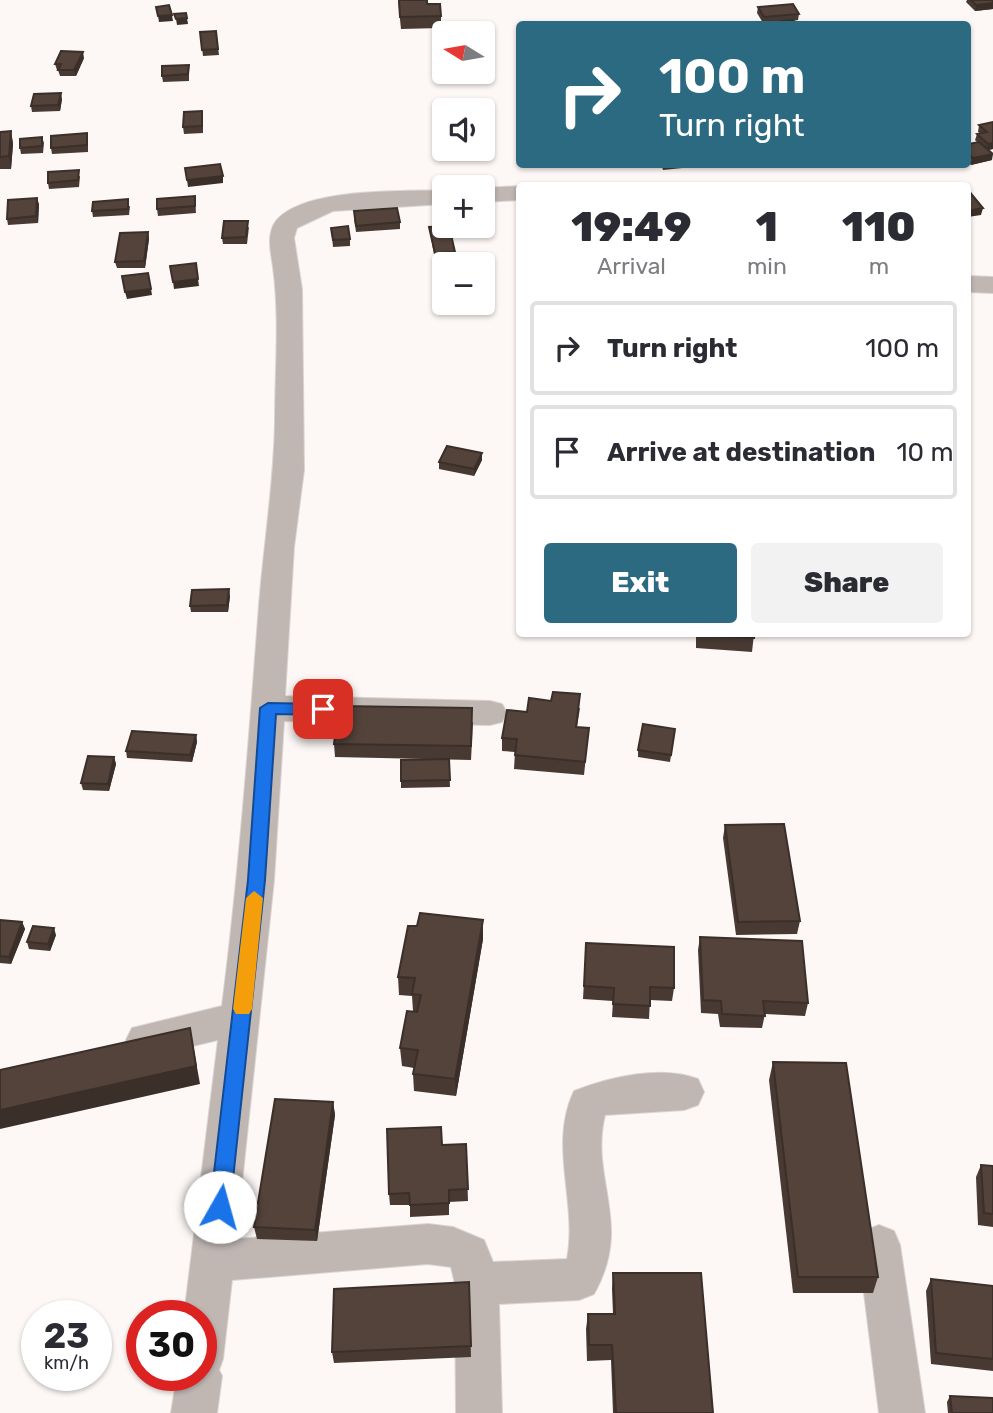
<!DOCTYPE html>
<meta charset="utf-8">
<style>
body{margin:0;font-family:Rubik,sans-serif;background:#f2f2f3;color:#2b2b33;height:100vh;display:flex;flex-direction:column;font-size:26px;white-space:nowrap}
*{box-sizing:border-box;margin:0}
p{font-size:23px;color:#7c7c81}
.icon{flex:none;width:38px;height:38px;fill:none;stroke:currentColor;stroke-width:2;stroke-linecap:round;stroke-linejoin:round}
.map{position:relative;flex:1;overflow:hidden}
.sheet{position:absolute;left:516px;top:182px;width:455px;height:455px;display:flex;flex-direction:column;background:#fff;border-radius:7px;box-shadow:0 2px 5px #0004}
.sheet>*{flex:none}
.hud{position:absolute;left:516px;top:21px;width:455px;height:147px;border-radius:7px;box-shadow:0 2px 5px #0004;background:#2b6a80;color:#fff;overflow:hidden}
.needle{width:46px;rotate:281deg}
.controls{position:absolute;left:432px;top:21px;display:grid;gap:14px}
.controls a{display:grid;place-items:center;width:63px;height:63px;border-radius:7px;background:#fff;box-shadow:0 2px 5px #0004;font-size:35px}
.speed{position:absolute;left:21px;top:1300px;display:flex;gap:14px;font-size:35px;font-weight:700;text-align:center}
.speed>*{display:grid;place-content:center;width:91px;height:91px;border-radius:50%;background:#fff;box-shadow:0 2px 5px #0004;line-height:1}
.speed small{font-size:18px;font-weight:400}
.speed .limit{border:10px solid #d22;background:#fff;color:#111}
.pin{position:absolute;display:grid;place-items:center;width:60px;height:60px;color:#fff;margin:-30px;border-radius:14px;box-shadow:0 4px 10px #0006}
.me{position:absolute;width:77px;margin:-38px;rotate:7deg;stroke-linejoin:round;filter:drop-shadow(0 0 5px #0008)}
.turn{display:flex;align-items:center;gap:24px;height:147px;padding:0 28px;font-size:32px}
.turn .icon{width:91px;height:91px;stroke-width:2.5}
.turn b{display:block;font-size:49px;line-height:60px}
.eta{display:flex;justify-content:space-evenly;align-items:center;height:119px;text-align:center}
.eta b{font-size:42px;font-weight:800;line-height:49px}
.button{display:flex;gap:14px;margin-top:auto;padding:14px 28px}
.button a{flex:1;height:80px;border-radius:7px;background:#2b6a80;color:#fff;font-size:28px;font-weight:800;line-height:80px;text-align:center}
.button a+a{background:#f2f2f3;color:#2b2b33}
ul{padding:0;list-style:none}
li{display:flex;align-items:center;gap:21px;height:94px;margin:0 14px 10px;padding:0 14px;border:4px solid #e1e1e2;border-radius:7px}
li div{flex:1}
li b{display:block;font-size:26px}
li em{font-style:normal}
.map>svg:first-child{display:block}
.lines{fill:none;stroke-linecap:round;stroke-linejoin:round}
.minor-casing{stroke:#dad5d3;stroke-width:2}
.minor{fill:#c0b7b3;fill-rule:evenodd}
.wall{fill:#483a33}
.shaded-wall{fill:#3b2f29}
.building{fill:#54433b;stroke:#3b2f29;stroke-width:2}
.route{fill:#1a73e8;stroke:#114b97;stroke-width:2}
.slow{fill:#f59e0b}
</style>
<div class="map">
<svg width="993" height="1413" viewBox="0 0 993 1413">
<rect width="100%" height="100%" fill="#fdf8f6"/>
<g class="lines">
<g class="minor-casing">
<g id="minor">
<polygon points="520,186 520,200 483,202 483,188"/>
<path d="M444,190V204L333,211L297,228L294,238L302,289L304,470L294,547L285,696L490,701L502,704L507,713L502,722L490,725L284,721L274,880L236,1239L428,1224L453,1227L484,1240L493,1262L567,1259C578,1202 548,1146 574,1091C610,1077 660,1065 698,1079L704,1092L698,1105L684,1110L605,1115C589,1180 634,1223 594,1294L579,1300L499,1304L502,1413H456L455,1284L451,1267L428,1264L232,1280L223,1359L219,1370L222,1376L217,1413H171L177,1376H201V1316H184L218,1040L146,1057L132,1052L126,1040L132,1028L222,1006C239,873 249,739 259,605C264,543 274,483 275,421C275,370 280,318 273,267C271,253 266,234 276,221C304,187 402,192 444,190Z"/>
<polygon points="968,276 993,277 993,293 968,292"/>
<polygon points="879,1225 894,1231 900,1245 925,1413 879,1413 858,1245 864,1231"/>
</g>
</g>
<use href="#minor" class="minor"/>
</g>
<g class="wall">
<polygon points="398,0 427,4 441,16 441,28 401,29"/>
<polygon points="967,0 993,0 993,9 975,11 966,2"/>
<polygon points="758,7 799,14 798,20 793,21 796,24 781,24 782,21 763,23 757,13"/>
<polygon points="216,31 219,55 203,56 200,32"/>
<polygon points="84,58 76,76 60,76 58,70 57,70 55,64"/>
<polygon points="189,65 189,81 163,82 162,76"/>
<polygon points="62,99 60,111 32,112 31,106"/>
<polygon points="203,117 203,133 184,134 183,127"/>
<polygon points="993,122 993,149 989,150 992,160 971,165 968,162 968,144 977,142 975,140 977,134 980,133 978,132 979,125"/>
<polygon points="11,131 13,144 11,169 0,169 0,132"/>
<polygon points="42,137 44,143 43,153 21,154 20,148"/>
<polygon points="88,140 88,152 52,154 51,148"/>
<polygon points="661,164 692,164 692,167 663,170"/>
<polygon points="80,176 79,187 49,189 48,183"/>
<polygon points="195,196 196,213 158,216 157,209"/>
<polygon points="39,204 38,223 8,225 7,219"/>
<polygon points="130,206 129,215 93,217 92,211"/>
<polygon points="354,218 400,222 400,229 356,232"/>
<polygon points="249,227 247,244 223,244 222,238"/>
<polygon points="429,227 455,252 455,258 435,260 430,233"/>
<polygon points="331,228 350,239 350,246 333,247"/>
<polygon points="148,232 149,239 145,268 117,268 115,262"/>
<polygon points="436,261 444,264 444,275 438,275"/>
<polygon points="482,453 482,460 474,476 439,469 439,462"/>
<polygon points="230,596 228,612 191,612 190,606"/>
<polygon points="682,634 754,634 752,652 696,648 696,637 682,637"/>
<polygon points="580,708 577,727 589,728 584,775 514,769 515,752 502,751 502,738 527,712"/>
<polygon points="473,722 471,760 335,757 334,744"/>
<polygon points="675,729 670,762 638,757 638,750"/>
<polygon points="196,735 197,742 192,762 127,758 126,751"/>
<polygon points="114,757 116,764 109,791 83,790 81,783"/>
<polygon points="449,759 450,787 401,788 401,760"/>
<polygon points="725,825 800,921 797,934 736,935 723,838"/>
<polygon points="0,920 22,922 25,929 11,964 0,963"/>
<polygon points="56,935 50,951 29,949 27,942"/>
<polygon points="700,937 808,1003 805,1016 765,1014 762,1028 720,1027 718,1014 701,1013 698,950"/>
<polygon points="483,939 456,1096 414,1091 413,1074 414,1068 402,1066 400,1048 413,1011 412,996 399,995 398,977"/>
<polygon points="586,943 674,988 672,1001 650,1000 649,1019 612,1017 613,1001 583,999"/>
<polygon points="773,1062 878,1277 873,1293 793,1293 769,1080"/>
<polygon points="333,1102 335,1115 317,1241 257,1239 254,1227"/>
<polygon points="466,1144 468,1201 449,1202 449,1215 410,1217 410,1205 390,1205 389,1194 442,1145"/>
<polygon points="981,1165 993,1166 993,1227 978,1225 976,1177"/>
<polygon points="613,1273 713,1413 613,1413 611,1360 587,1361 586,1329 588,1314 613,1314 612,1289"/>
<polygon points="931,1279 993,1286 993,1371 931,1364 926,1291"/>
<polygon points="469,1282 471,1357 334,1363 332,1352"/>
<polygon points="950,1396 993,1413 948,1413 947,1402"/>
</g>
<g class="shaded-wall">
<polygon points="993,3 993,9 975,11 976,5"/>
<polygon points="172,15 173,21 159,22 158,16"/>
<polygon points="187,18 188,24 177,25 176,19"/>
<polygon points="83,52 84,58 76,76 74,70"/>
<polygon points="61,93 62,99 60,111 58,105"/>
<polygon points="11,131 13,144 11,169 9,156"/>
<polygon points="993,143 993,149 987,150 988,144"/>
<polygon points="993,154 992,160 971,165 973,158"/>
<polygon points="223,176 223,183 188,187 187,180"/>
<polygon points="37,198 39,204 38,223 36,216"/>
<polygon points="983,208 981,215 968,217 968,211"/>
<polygon points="148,232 149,239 145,268 144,261"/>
<polygon points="198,279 199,286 174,289 173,282"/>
<polygon points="151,289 152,295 127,299 125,292"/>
<polygon points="482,453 482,460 474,476 474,469"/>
<polygon points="229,589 230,596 228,612 227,605"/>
<polygon points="196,735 197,742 192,762 190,755"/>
<polygon points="114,757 116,764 109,791 108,784"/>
<polygon points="483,920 483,939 456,1096 455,1079"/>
<polygon points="22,922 25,929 11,964 9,957"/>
<polygon points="54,928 56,935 50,951 48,944"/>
<polygon points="190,1028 200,1084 0,1129 0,1110"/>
<polygon points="333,1102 335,1115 317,1241 315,1230"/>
</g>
<g class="building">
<polygon points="399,0 427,0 427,4 440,4 441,16 400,17"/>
<polygon points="971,0 993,0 993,3 976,5"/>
<polygon points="793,4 799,14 764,17 758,7"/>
<polygon points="169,5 172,15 158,16 156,7"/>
<polygon points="186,13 187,18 176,19 174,14"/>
<polygon points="793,20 796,24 784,24 782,21"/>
<polygon points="216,31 218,49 202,50 200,32"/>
<polygon points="61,51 83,52 74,70 58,70 61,64 55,64"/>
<polygon points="189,65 188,74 162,76 162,66"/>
<polygon points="61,93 58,105 31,106 34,94"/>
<polygon points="202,111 202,126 183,127 184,112"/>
<polygon points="993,122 993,143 988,144 977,134 987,132 979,125"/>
<polygon points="11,131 9,156 0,157 0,132"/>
<polygon points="87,133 87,145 51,148 51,136"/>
<polygon points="42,137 42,146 20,148 20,139"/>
<polygon points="979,142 993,154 973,158 968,154 968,144"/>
<polygon points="220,164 223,176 187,180 185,168"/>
<polygon points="79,170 78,180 48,183 48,172"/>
<polygon points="968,190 983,208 968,211"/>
<polygon points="195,196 195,206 157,209 157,199"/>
<polygon points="37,198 36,216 7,219 8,200"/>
<polygon points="128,199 128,209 92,211 93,202"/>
<polygon points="397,208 400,222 356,226 354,211"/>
<polygon points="224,221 248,221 246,237 222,238"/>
<polygon points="348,226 350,239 333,240 331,228"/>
<polygon points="449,226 455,252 435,253 429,227"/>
<polygon points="148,232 144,261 115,262 120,233"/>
<polygon points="452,260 453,264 444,264 444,268 438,269 436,261"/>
<polygon points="196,263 198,279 173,282 170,266"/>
<polygon points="148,273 151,289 125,292 122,276"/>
<polygon points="447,446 482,453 474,469 439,462"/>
<polygon points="229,589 227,605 190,606 192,590"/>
<polygon points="698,634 754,634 754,638 698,635"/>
<polygon points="553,692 580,694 576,727 589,728 585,762 515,755 517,739 502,738 507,710 527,712 529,698 551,701"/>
<polygon points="339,706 472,708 471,746 334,744"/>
<polygon points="643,724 675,729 671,755 638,750"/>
<polygon points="132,731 196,735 190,755 126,751"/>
<polygon points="88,756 114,757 108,784 81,783"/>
<polygon points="449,759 450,780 401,781 401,760"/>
<polygon points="784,824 800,921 738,922 725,825"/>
<polygon points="420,913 483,920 455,1079 413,1074 418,1050 400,1048 407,1011 417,1012 421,995 412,994 415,978 398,977 408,926 417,926"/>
<polygon points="0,920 22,922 9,957 0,956"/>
<polygon points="33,926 54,928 48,944 27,942"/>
<polygon points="700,937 802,941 808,1003 763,1001 765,1016 722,1014 721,1001 703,1000"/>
<polygon points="586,943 674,947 674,988 650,987 650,1006 613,1004 614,988 584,986"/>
<polygon points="190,1028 196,1066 0,1110 0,1070"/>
<polygon points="773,1062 846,1063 878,1277 798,1277"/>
<polygon points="275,1099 333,1102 315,1230 254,1227"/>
<polygon points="441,1127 442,1145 466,1144 468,1189 449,1190 449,1203 410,1205 409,1193 389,1194 387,1129"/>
<polygon points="981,1165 993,1166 993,1214 984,1213"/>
<polygon points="613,1273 701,1273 713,1413 616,1413 612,1345 589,1345 588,1314 615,1314"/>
<polygon points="931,1279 993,1286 993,1359 936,1353"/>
<polygon points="469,1282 471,1346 332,1352 334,1289"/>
<polygon points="950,1396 993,1398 993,1413 952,1413"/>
</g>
<polygon class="route" points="268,703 323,704 331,709 323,715 276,714 265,880 230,1207 227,1213 220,1216 213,1213 210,1207 248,880 260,708"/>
<polygon class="slow" points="254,891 263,898 252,1009 249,1014 236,1014 233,1009 246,898"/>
</svg>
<div class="controls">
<a><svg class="needle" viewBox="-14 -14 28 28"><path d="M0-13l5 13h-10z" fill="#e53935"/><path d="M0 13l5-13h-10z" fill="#7c7c81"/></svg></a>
<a><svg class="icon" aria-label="sound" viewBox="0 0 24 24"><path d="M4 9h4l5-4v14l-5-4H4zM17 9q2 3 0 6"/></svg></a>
<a>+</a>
<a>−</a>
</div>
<div class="speed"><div>23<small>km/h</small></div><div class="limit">30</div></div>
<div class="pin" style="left:323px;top:709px;background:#d93025"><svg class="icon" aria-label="arrive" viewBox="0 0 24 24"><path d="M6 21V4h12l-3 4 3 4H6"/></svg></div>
<svg class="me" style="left:220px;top:1207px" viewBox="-20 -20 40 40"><circle r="19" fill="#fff"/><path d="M0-13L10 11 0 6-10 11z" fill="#1a73e8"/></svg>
<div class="hud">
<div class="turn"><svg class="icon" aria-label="right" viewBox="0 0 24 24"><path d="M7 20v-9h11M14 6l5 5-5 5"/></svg><div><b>100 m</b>Turn right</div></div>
</div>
<section class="sheet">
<div class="eta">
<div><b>19:49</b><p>Arrival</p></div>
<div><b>1</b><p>min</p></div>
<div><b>110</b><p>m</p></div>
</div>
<ul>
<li><svg class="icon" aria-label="right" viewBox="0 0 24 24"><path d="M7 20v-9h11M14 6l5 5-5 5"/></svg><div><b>Turn right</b></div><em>100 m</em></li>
<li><svg class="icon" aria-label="arrive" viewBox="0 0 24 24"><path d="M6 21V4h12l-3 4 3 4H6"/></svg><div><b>Arrive at destination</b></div><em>10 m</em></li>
</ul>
<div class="button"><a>Exit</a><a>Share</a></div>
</section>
</div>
